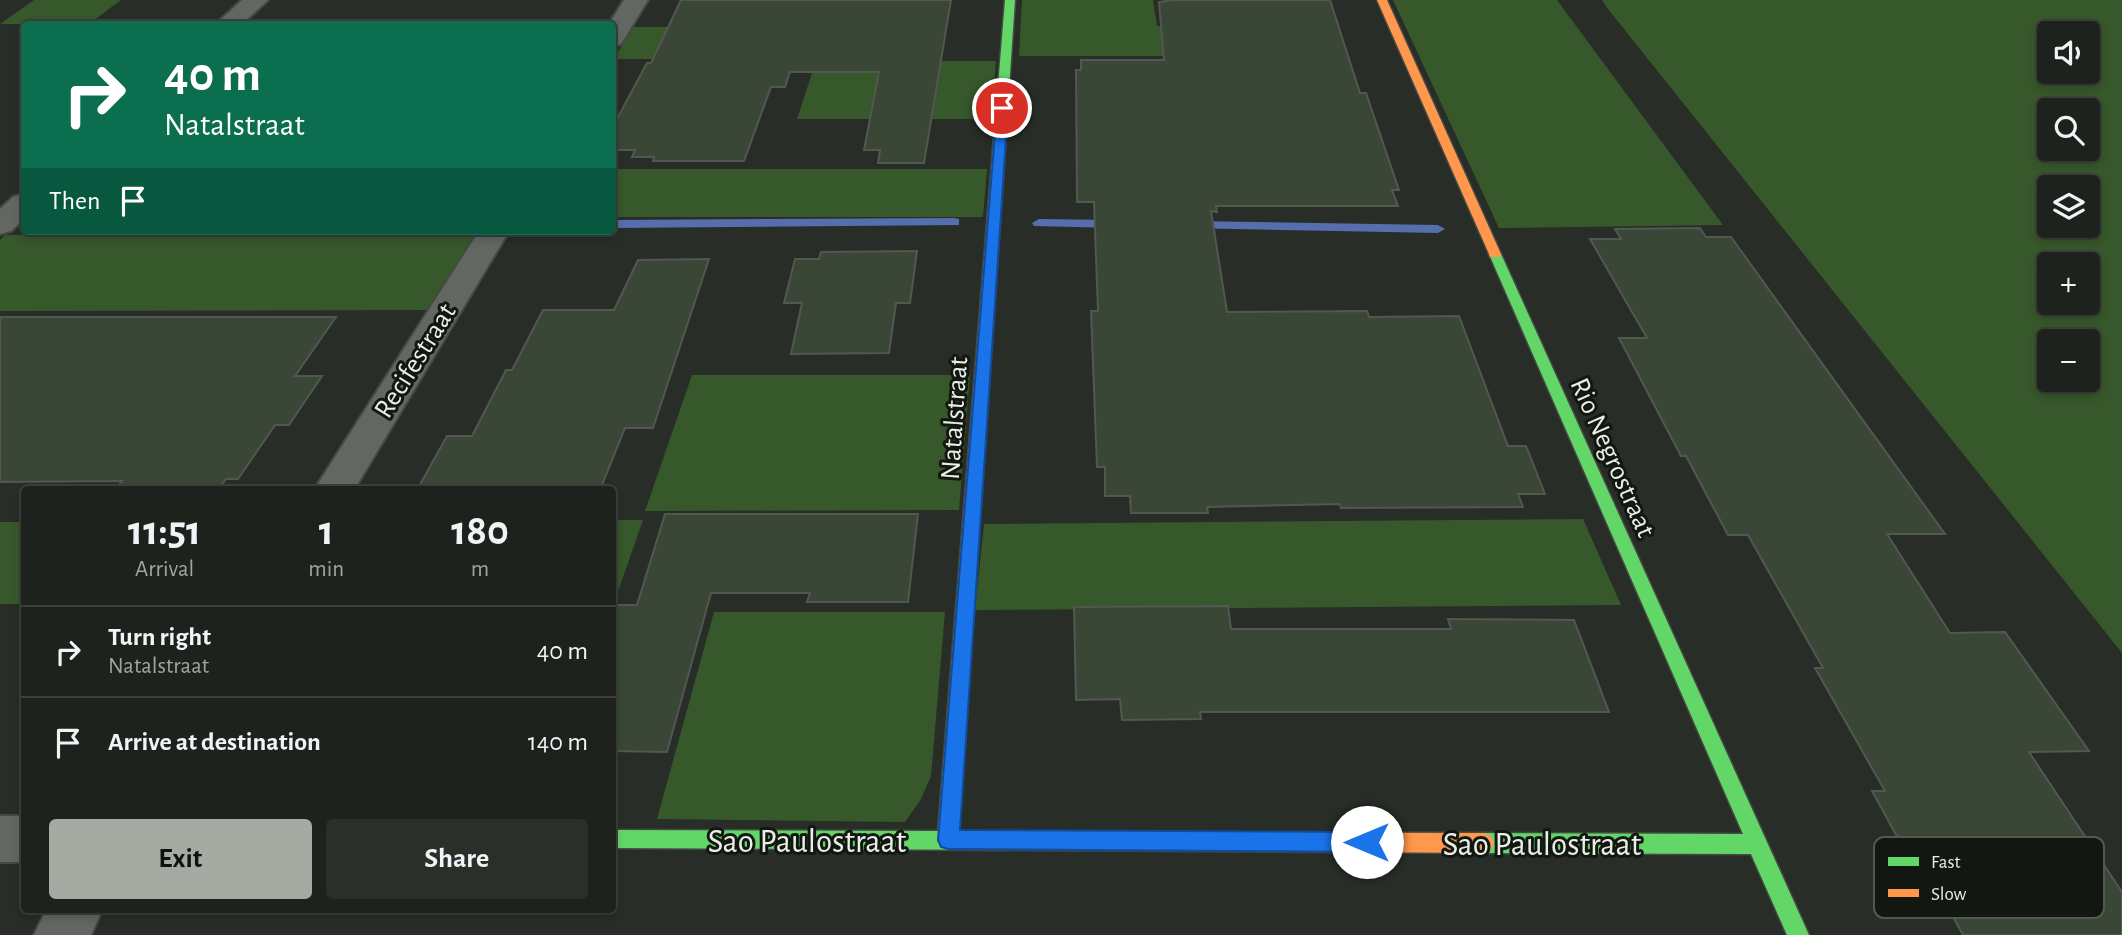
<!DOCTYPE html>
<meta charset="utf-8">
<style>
body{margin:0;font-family:"Alegreya Sans",sans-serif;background:#2b2f2a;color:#f1f3f6;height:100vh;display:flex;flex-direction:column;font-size:26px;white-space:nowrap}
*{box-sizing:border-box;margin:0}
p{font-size:23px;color:#a1a4a4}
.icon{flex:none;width:38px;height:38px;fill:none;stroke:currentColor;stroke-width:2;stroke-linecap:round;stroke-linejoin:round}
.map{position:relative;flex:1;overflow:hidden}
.details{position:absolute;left:21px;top:486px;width:595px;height:427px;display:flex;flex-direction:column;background:#1e221d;border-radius:7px;box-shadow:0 4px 10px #0003,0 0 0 2px #3c3f3b}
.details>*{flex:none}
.top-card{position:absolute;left:21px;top:21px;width:595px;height:214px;border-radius:7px;box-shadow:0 4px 10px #0003,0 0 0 2px #3c3f3b;background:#0b6e4f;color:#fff;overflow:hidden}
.tools{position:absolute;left:2037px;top:21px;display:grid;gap:14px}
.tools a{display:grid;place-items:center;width:63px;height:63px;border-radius:7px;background:#1e221d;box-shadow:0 4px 10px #0003,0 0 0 2px #3c3f3b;font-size:35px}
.pin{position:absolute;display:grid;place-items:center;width:60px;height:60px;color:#fff;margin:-30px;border:4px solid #fff;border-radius:50%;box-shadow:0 2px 7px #0007}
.me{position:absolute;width:77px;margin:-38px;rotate:270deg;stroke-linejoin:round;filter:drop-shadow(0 0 5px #0008)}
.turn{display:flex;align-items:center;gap:24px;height:147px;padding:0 28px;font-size:32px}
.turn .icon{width:91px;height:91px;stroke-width:2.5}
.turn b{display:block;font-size:49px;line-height:60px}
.then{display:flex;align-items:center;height:66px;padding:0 28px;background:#0003;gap:14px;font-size:26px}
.eta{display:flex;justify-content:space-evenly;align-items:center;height:119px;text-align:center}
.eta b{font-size:42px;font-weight:700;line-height:49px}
.action{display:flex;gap:14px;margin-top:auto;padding:14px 28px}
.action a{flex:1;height:80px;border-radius:7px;background:#a5aba3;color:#111;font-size:28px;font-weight:700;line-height:80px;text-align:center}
.action a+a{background:#2b2f2a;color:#f1f3f6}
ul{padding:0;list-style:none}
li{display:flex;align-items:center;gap:21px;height:91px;padding:0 28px;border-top:2px solid #3c3f3b}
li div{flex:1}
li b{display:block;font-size:26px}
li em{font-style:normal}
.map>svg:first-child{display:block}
.green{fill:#37582b;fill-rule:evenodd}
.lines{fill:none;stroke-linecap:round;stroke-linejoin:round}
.stream{fill:#566eae;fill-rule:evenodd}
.building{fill:#3a4736;stroke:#535752;stroke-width:2}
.street-casing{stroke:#454944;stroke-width:4}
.fast-casing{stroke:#454944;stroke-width:3}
.slow-casing{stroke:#454944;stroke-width:3}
.street{fill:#636762;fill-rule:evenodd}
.fast{fill:#63d668;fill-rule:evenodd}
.slow{fill:#ff974d;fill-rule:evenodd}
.route{fill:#1a73e8;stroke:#114b97;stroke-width:2}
.labels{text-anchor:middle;stroke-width:6;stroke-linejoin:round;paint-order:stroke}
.street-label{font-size:28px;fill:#e8efe6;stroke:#131711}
.near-street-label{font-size:33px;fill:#e8efe6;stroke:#131711}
.key{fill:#131711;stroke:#535851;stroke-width:2}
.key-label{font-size:19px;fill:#e8efe6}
</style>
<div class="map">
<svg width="2122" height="935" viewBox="0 0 2122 935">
<rect width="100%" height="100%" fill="#282d27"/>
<g class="green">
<polygon points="34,0 121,0 89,24 0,24"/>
<polygon points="1022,0 1153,0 1157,26 1206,26 1211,56 1019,56"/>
<polygon points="1393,0 1557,0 1723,225 1499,228"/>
<path d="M1602,0H2122V653L1608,9ZM2049,33H2088V72H2049ZM2049,110H2088V149H2049ZM2049,187H2088V226H2049ZM2049,264H2088V303H2049ZM2049,341H2088V380H2049Z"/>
<polygon points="632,27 818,27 807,59 614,59"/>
<polygon points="816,61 996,61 991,119 797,119"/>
<polygon points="612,169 987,169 983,217 613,217"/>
<polygon points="478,233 429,310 0,311 0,240 5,235"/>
<polygon points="692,375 970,375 959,510 645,511"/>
<polygon points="1583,519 1621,605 975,610 984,524"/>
<polygon points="613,520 643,520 615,600 612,600"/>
<rect x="0" y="522" width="24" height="82"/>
<polygon points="714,612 945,612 931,776 921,799 905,822 657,819"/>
</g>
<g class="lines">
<g class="stream">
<polygon points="954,218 959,219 959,225 612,228 612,220"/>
<polygon points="1039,219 1116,220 1123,224 1116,228 1034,226 1032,223"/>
<polygon points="1190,221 1438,225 1445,229 1438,233 1185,228 1185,222"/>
</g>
</g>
<g class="building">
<polygon points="681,0 951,0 924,163 878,163 880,150 864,150 879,72 790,72 785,87 771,87 744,161 653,161 654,157 632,157 635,150 612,150 612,128 647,63 651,63"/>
<polygon points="1173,0 1330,0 1360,93 1366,93 1399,190 1392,190 1398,206 1216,206 1217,212 1211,211 1227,312 1367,311 1369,317 1459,316 1508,446 1526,446 1545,494 1518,494 1523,507 1341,508 1340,504 1207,507 1208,513 1131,513 1130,496 1105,496 1105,467 1097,467 1091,311 1098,311 1094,202 1077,202 1076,70 1081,70 1081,60 1164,60 1159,2"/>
<polygon points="1700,228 1706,237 1731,237 1945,534 1887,534 1950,633 2005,632 2089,751 2029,752 2122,892 2122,935 1963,935 1946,904 1934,904 1872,791 1885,791 1815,668 1823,668 1748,535 1728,535 1686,456 1681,456 1619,338 1647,338 1590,239 1621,239 1615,229"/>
<polygon points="917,251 910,303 896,303 889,353 791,354 802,303 784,303 795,259 819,259 821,252"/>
<polygon points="709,259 653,428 625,428 600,490 417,490 447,436 472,436 506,370 512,370 543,310 614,310 638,260"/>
<polygon points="0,317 336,317 295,376 322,376 289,425 275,425 238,479 226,479 218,490 115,490 122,481 0,482"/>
<polygon points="665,514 918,514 908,602 807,602 810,593 711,593 667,752 612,751 612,605 637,605"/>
<polygon points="1228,606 1231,629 1451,629 1448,619 1574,620 1609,712 1200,712 1201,719 1122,720 1120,699 1076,700 1074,607"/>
</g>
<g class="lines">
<g class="street-casing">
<g id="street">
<polygon points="242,0 268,0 242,24 216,24"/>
<polygon points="624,0 648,0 621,44 612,46 612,24 609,24"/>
<polygon points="24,194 24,219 11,231 0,234 0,209 13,197"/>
<polygon points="479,231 509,231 354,490 314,490"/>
<rect x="0" y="816" width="24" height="46"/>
<polygon points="46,910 102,910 91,935 34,935"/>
</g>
</g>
<g class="fast-casing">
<g id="fast">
<polygon points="1005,0 1015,0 959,831 1045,832 1052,834 1055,841 1052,848 1045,850 612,848 612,830 938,831"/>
<polygon points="1495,250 1501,254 1809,935 1787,935 1751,854 1484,853 1477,850 1474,843 1477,836 1484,833 1743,834 1489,254"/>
</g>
</g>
<g class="slow-casing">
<g id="slow">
<polygon points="1377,0 1387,0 1501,254 1500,257 1490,257 1489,254"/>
<polygon points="1045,832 1484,833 1491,836 1494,843 1491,850 1484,853 1045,850 1038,848 1035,841 1038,834"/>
</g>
</g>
<use href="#street" class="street"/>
<use href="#fast" class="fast"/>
<use href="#slow" class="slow"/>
</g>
<polygon class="route" points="1002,105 1008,108 960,830 1367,832 1375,835 1378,842 1375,849 1367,852 948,849 941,847 938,840 997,108"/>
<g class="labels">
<g class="street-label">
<text transform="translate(414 360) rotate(-58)" y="10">Recifestraat</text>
<text transform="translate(953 418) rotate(-86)" y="10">Natalstraat</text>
<text transform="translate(1614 457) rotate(66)" y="10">Rio Negrostraat</text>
</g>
<g class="near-street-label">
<text x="807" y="852">Sao Paulostraat</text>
<text x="1542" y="855">Sao Paulostraat</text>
</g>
</g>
<rect x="1874" y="837" width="230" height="81" rx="10" class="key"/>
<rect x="1888" y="857" width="31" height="9" fill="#63d668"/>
<rect x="1888" y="889" width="31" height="8" fill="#ff974d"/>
<g class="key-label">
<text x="1931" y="868">Fast</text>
<text x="1931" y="900">Slow</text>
</g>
</svg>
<div class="tools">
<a><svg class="icon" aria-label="sound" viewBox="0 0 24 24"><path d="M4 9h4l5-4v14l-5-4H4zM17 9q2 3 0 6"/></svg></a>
<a><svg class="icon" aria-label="search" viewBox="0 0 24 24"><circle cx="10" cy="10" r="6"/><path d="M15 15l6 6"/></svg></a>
<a><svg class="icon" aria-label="layers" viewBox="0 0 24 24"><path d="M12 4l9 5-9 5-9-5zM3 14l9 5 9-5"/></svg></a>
<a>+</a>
<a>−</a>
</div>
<div class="pin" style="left:1002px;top:108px;background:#d93025"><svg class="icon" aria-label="arrive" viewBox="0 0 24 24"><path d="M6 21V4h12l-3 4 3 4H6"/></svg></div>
<svg class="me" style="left:1367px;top:842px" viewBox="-20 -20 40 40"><circle r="19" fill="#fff"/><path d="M0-13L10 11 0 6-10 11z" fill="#1a73e8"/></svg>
<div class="top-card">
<div class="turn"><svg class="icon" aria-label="right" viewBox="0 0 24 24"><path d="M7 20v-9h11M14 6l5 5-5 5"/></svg><div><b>40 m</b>Natalstraat</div></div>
<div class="then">Then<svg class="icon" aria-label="arrive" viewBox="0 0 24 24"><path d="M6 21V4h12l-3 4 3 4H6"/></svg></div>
</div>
<section class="details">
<div class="eta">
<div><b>11:51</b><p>Arrival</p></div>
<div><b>1</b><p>min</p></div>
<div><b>180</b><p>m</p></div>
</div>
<ul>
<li><svg class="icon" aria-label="right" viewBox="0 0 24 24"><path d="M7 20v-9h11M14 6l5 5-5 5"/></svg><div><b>Turn right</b><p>Natalstraat</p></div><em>40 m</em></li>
<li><svg class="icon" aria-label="arrive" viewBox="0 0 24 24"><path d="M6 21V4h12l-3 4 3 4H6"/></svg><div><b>Arrive at destination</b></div><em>140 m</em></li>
</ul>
<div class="action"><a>Exit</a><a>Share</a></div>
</section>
</div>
